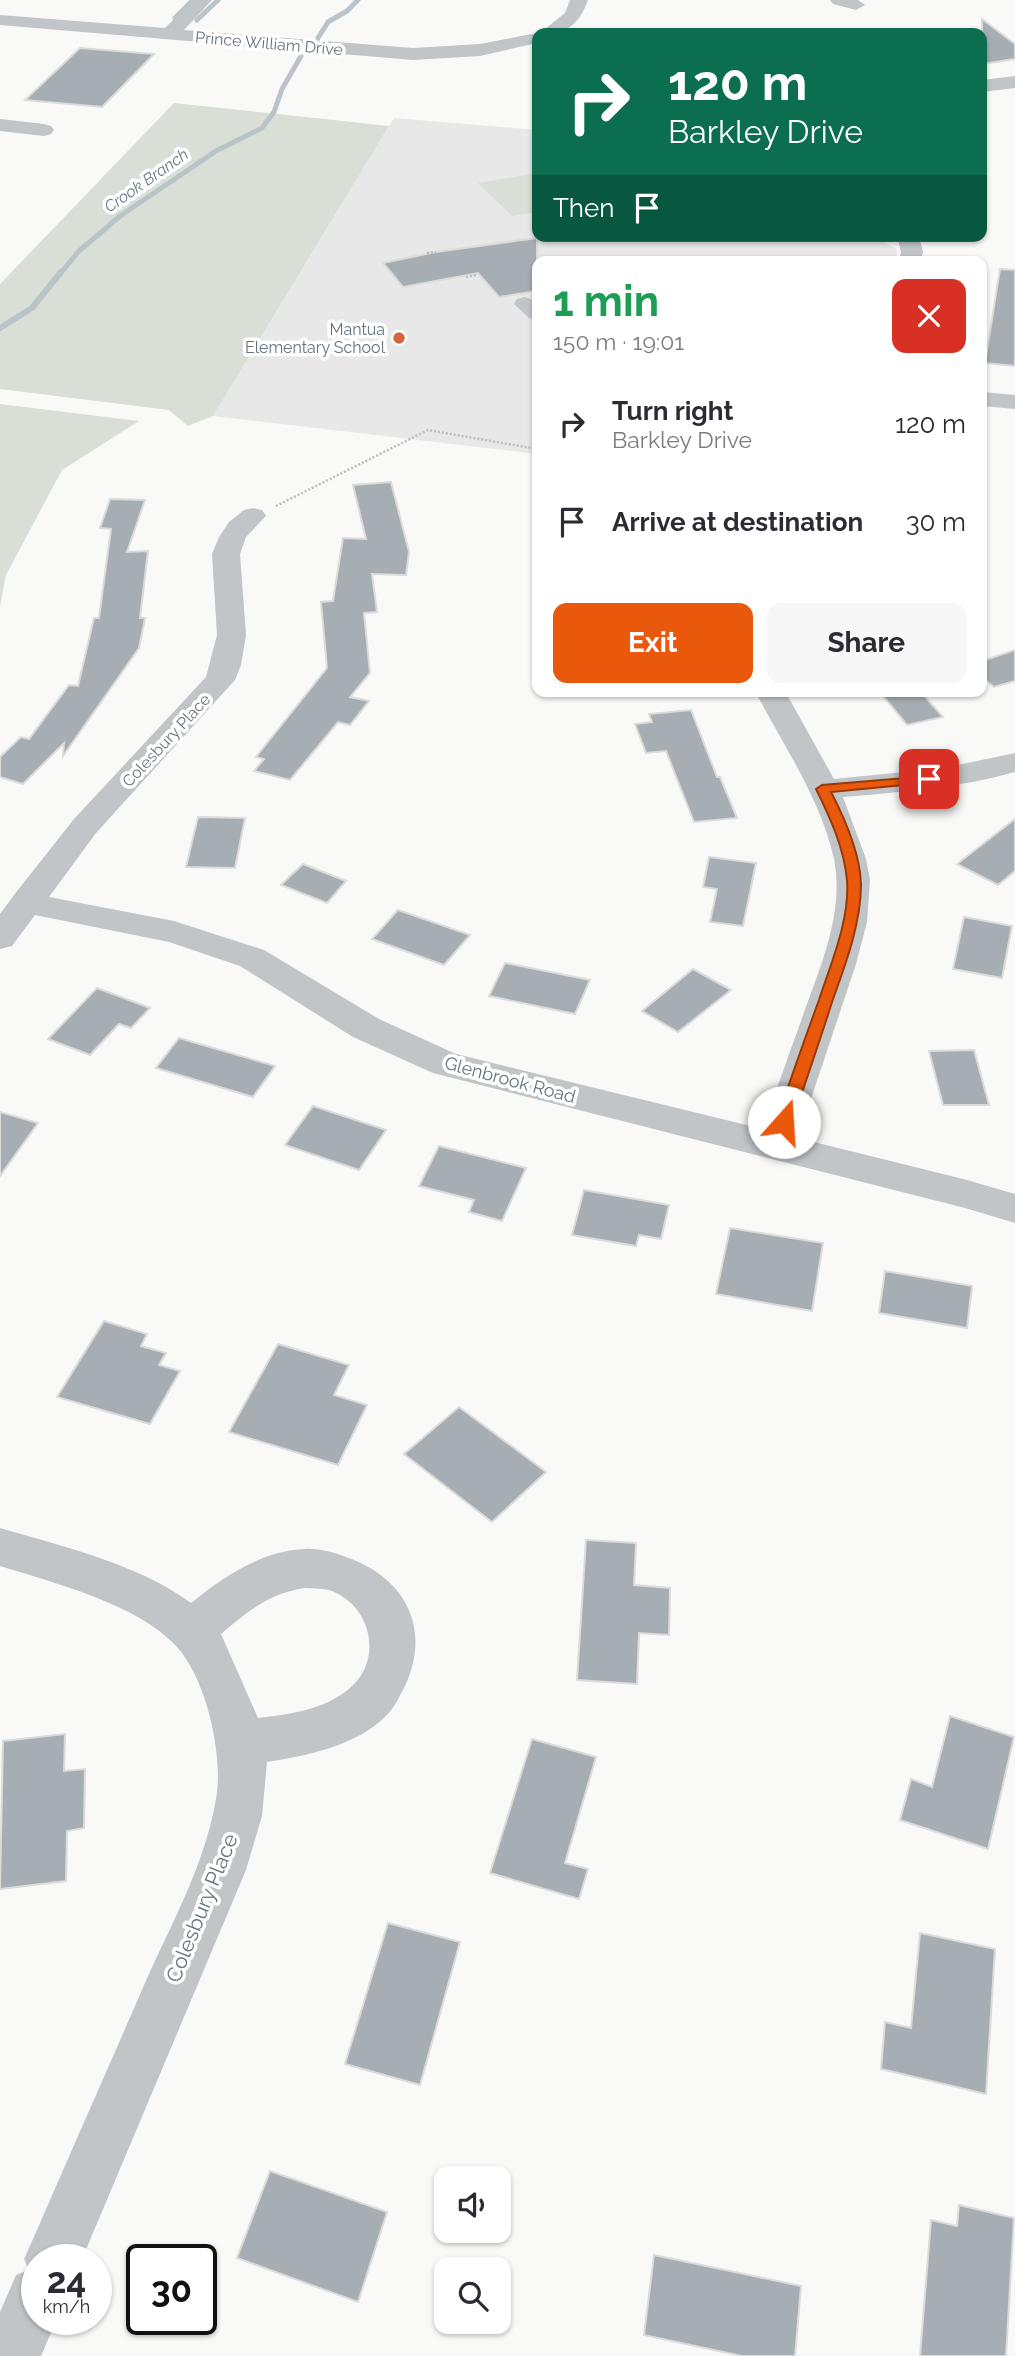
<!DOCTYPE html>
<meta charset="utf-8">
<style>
body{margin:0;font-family:Raleway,sans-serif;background:#f7f7f7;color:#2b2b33;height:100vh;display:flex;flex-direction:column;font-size:26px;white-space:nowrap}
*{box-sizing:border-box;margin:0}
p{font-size:23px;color:#7c7c81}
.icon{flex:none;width:38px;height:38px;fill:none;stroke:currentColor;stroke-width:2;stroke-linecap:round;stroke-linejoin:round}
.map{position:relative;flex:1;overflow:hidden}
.drawer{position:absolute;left:532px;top:256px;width:455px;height:441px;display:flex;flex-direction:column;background:#fff;border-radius:14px;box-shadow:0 2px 5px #0004}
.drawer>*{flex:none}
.top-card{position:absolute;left:532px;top:28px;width:455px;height:214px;border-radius:14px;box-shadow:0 2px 5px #0004;background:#0b6e4f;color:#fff;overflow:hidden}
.fabs{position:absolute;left:434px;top:2166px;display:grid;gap:14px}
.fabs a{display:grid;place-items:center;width:77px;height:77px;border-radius:14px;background:#fff;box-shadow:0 2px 5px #0004;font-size:35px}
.speed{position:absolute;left:21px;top:2244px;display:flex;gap:14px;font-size:35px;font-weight:700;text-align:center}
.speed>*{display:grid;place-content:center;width:91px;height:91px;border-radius:50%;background:#fff;box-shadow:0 2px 5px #0004;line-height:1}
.speed small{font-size:18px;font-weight:400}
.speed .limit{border:4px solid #111;border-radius:10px;background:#fff;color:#111}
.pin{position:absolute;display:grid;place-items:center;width:60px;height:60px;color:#fff;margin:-30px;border-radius:14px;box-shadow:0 4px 10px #0006}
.me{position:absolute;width:77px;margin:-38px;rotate:19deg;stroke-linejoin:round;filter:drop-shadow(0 0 5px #0008)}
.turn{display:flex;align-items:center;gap:24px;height:147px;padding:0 21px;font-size:32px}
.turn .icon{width:91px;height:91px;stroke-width:2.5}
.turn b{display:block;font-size:49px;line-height:60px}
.then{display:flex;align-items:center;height:66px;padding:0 21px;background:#0003;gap:14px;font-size:26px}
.round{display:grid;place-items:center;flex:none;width:74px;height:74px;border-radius:14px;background:#f7f7f7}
.headline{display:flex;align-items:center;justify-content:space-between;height:119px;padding:0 21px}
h1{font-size:42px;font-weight:700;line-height:52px;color:#1e9e55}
.action{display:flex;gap:14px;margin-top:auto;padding:14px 21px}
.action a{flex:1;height:80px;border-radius:14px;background:#ea580c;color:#fff;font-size:28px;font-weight:700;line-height:80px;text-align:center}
.action a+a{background:#f7f7f7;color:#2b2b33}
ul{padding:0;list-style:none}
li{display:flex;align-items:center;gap:21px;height:98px;padding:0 21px}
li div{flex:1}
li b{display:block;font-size:26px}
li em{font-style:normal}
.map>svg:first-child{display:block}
.built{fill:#e7e8e7}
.green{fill:#d9ded7}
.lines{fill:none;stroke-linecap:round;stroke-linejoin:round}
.stream-far1{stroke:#bac3c8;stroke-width:5}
.stream{stroke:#bac3c8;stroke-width:6}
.building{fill:#a6aeb3;stroke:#dbdbd9;stroke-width:2}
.path{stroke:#bbbec0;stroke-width:2.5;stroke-dasharray:2 2;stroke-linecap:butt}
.minor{fill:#c1c5c8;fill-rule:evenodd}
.route{fill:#ea580c;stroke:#983908;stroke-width:2}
.poi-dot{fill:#d4663d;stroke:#fff;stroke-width:2.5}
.labels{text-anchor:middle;stroke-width:7;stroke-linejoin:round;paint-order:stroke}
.far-street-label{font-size:16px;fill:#66747f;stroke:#fff}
.far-water-label{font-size:16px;font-style:italic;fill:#677880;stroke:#fff}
.far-poi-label{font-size:16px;fill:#66747f;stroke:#fff;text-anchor:end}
.street-label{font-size:18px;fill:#66747f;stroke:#fff}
.near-street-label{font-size:21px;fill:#66747f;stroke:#fff}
</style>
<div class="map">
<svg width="1015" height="2356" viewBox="0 0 1015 2356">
<rect width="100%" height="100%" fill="#f9f9f7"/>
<polygon class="built" points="394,118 537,130 537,236 871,236 897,249 897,261 537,261 537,454 213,416"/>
<g class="green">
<polygon points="174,103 389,126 213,416 188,426 169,410 0,389 0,284"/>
<polygon points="537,173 537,212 512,216 478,183"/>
<polygon points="0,404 139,421 62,470 6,575 0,606"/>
</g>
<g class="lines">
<g class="stream-far1">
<polyline points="175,18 193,0"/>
<polyline points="197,20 218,0"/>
<polyline points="318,38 328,22 347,11 358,0"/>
<polyline points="60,274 78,252 120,216 216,151 262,128 274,112 282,89 301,56"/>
</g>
<polyline class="stream" points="0,328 32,308 61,272"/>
</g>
<g class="building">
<polygon points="982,19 1015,44 1015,59 982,64"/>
<polygon points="80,48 154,54 102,107 25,100"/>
<polygon points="537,238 537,291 499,297 478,273 403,287 383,263 436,252"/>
<polygon points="1000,269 1015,270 1015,366 985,363"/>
<polygon points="391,482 409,552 406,575 372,574 377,612 364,613 370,673 350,697 369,701 350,725 338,722 290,780 254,771 264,759 256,757 327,668 321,602 333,601 343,538 366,539 353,485"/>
<polygon points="110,499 145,500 127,552 148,551 140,618 145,618 139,648 63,756 64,743 23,784 0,777 0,757 21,737 29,739 69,685 78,686 94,618 99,618 111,529 100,528"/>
<polygon points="1015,650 1015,681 994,687 982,677 982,661"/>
<polygon points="879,691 920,691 943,717 907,725"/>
<polygon points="691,710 717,777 720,777 737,818 694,822 666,751 646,753 635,724 652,722 649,714"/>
<polygon points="198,817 245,818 235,868 186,867"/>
<polygon points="1015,819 1015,871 998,885 957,864"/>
<polygon points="709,857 756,863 743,926 710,922 717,889 703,887"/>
<polygon points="303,864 346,881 327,903 281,885"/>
<polygon points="398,910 470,935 444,965 372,939"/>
<polygon points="964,917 1012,926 1002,978 953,969"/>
<polygon points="505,963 590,980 575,1014 489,996"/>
<polygon points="693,969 731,990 678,1032 642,1011"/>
<polygon points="97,988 150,1008 131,1028 119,1024 90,1055 48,1039"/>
<polygon points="179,1038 275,1066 253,1097 156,1068"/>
<polygon points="974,1050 989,1105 943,1105 929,1051"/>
<polygon points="313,1106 386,1130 359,1170 285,1145"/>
<polygon points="0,1112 38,1123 0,1176"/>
<polygon points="439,1146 526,1168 502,1221 469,1212 474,1200 419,1186"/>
<polygon points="584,1190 669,1205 661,1239 639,1235 636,1246 572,1235"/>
<polygon points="730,1228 823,1243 812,1311 716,1294"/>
<polygon points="885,1271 972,1286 967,1328 879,1313"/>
<polygon points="104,1321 147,1334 141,1346 166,1353 159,1365 180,1371 150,1424 57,1397"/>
<polygon points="278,1344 349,1365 334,1395 367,1405 338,1465 229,1432"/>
<polygon points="459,1407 546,1472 492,1522 404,1454"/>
<polygon points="586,1540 636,1543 634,1585 670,1588 669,1635 639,1633 637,1684 577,1680"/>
<polygon points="950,1716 1014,1737 988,1849 900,1820 911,1779 932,1787"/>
<polygon points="65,1734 64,1771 85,1769 84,1828 67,1831 66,1881 0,1889 3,1741"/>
<polygon points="532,1739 596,1757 565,1863 588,1869 579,1899 490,1873"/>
<polygon points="388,1923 460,1942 420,2085 345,2064"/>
<polygon points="920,1933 995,1949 986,2094 881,2069 885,2022 911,2028"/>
<polygon points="270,2171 387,2212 358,2302 237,2258"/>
<polygon points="959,2205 1014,2218 1006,2356 920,2356 931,2220 957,2226"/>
<polygon points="654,2255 801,2286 795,2356 742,2356 644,2335"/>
</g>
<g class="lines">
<g class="path">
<polyline points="427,253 436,252"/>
<polyline points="466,277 476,275"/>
<polyline points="276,506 428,430 537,449"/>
</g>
<g class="minor">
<polygon points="193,0 212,0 184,30 413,48 480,44 537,33 540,33 537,33 537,43 480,56 413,60 0,25 0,15 165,28"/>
<path d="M570,0H588C578,26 568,33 540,33L565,13Z"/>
<polygon points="830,0 858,0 865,5 856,10 833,4"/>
<polygon points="1015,76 1015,88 982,92 982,80"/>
<polygon points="0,119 44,124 51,126 54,130 51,134 44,136 0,131"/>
<polygon points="897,236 919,236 923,252 921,261 899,261 901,252"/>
<polygon points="525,297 537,302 537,320 529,318 514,304 517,299"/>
<polygon points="982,392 1015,395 1015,409 982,406"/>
<path d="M253,508L262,510L266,516L246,537L240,554L246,635L241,665L235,680L96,833L49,897L174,921L264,950L379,1019L456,1054L763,1129C775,1094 787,1059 800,1024C818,971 845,916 834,859C821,799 783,745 755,691H785L834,779L944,768L1015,753V772C959,788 901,792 843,797L866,859L870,880L867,922L856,964L798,1138L967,1180L1015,1194V1223L965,1208L433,1073L353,1037L240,966L169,942L35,915L12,946L0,949V914L14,895L74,819L206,677L217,635L212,554L219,537L229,522L244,510Z"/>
<path d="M0,1528C64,1547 136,1563 191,1603C223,1577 261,1551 304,1549C319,1548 332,1552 346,1557C405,1577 432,1628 405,1686C399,1697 394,1709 385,1717C355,1746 306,1756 267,1762L262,1816L246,1870L82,2259H37V2319H57L41,2356H0V2312L16,2275L29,2270L24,2259L33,2239C71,2151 110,2064 148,1976C175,1917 208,1857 217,1792C222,1751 206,1679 177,1647C138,1604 54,1583 0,1566ZM305,1588C314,1589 324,1588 332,1591C372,1607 383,1660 350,1688C324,1710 291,1714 258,1718L221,1634C248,1611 270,1593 305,1588Z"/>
</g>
</g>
<path class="route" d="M929,776L934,777V782L831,792C845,819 860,853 861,884C861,923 846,963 833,999C820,1040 806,1081 792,1122L784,1128L779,1126L776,1122C790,1081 804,1041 819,1000C831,963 850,920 847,880C844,848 830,817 816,789L822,785Z"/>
<circle class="poi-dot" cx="399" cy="338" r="7"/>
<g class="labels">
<g class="far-street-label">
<text transform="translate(269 43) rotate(5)" y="6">Prince William Drive</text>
<text transform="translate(166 740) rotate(-47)" y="6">Colesbury Place</text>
</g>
<g class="far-water-label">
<text transform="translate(146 180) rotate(-35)" y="6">Crook Branch</text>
</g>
<g class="far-poi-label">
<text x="385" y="335">Mantua<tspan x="385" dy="18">Elementary School</tspan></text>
</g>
<g class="street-label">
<text transform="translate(510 1080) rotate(15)" y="6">Glenbrook Road</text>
</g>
<g class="near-street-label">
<text transform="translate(202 1908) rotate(-68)" y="7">Colesbury Place</text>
</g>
</g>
</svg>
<div class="fabs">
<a><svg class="icon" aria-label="sound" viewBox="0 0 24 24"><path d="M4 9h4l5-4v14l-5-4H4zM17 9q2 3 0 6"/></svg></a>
<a><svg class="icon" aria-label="search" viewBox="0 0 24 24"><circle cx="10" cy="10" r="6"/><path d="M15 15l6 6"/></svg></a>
</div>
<div class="speed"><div>24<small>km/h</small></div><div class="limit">30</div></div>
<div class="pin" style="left:929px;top:779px;background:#d93025"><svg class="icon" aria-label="arrive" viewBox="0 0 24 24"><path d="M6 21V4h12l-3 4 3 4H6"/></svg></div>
<svg class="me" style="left:784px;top:1122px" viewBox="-20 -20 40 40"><circle r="19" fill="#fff"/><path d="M0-13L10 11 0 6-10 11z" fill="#ea580c"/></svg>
<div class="top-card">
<div class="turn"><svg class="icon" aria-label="right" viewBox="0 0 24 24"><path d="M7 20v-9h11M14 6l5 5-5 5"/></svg><div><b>120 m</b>Barkley Drive</div></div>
<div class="then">Then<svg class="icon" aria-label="arrive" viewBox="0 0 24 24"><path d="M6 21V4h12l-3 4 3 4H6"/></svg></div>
</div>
<section class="drawer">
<div class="headline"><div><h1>1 min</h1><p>150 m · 19:01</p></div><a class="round" style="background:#d93025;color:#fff"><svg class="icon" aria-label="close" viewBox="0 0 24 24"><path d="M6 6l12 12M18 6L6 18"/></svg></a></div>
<ul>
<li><svg class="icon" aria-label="right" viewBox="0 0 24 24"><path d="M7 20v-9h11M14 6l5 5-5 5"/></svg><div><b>Turn right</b><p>Barkley Drive</p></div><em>120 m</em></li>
<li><svg class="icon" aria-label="arrive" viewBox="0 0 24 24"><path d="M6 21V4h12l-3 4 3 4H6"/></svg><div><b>Arrive at destination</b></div><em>30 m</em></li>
</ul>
<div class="action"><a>Exit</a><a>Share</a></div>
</section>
</div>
